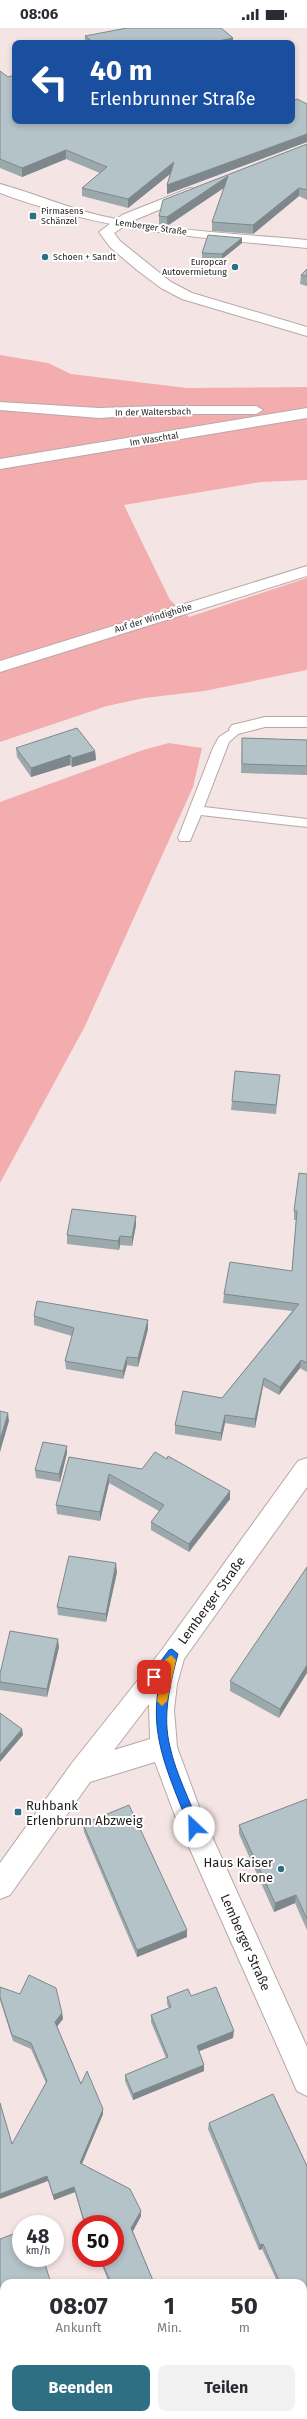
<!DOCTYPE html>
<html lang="de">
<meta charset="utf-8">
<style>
body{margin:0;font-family:"Fira Sans",sans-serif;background:#f2f2f3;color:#2b2b33;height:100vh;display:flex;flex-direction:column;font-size:15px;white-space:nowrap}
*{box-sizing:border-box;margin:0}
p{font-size:13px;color:#7c7c81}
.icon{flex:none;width:22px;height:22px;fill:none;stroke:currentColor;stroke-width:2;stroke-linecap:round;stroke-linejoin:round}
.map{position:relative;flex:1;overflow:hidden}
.panel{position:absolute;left:0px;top:2251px;width:307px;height:140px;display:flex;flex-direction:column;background:#fff;border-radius:12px 12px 0 0;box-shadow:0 2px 6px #0003}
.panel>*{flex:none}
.guide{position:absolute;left:12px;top:12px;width:283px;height:84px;border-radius:8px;box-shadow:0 2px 6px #0003;background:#1a4fa0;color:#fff;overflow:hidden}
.speed{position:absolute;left:12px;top:2187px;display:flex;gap:8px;font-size:20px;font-weight:700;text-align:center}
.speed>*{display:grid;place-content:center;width:52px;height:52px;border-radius:50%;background:#fff;box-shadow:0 2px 6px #0003;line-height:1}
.speed small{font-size:10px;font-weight:400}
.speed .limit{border:6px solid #d22;background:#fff;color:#111}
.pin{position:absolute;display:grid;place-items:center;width:34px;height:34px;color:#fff;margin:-17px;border-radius:8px;box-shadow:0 2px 6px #0006}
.me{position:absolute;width:44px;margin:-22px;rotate:336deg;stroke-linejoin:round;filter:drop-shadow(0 0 3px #0008)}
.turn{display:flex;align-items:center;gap:14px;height:84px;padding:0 12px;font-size:18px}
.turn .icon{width:52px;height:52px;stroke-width:2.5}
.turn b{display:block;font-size:28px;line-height:34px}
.eta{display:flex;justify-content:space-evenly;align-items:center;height:68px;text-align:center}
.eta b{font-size:24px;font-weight:700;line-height:28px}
.action{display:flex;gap:8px;margin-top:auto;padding:8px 12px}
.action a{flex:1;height:46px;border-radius:8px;background:#2e6f83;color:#fff;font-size:16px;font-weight:700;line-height:46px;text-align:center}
.action a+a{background:#f2f2f3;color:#2b2b33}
.status{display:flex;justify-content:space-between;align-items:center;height:28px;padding:0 20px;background:#fff;direction:ltr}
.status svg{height:11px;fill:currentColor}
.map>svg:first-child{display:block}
.green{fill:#f4adae}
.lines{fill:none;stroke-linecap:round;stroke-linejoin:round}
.lane-casing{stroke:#b7a8a8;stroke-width:2}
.street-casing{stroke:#b7a8a8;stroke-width:2}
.secondary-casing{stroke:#b7a8a8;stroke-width:2}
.lane{fill:#fff;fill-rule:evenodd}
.street{fill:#fff;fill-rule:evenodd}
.secondary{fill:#fff;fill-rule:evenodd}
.wall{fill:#9ba8ac}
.shaded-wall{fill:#7e888c}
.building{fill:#b4c3c8;stroke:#7e888c}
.route{fill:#1a73e8;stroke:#114b97}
.slow{fill:#f59e0b}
.poi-dot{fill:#2e6f83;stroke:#fff;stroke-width:1.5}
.labels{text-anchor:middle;stroke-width:4;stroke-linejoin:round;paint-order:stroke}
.far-poi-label{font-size:9px;fill:#231e1e;stroke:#fff;text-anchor:start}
.far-street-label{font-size:9px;fill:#231e1e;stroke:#fff}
.near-street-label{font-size:13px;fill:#231e1e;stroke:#fff}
.near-poi-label{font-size:13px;fill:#231e1e;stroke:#fff;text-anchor:start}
</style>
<div class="status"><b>08:06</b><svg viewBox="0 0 49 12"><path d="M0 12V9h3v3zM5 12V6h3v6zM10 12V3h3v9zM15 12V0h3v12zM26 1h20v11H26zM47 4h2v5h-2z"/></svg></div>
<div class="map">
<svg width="307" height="2391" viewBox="0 0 307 2391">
<rect width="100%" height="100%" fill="#f4e4e4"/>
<g class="green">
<polygon points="0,327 48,335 71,346 187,360 307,359 307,452 261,454 124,477 170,572 189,589 307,550 307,642 204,663 144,670 107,678 0,714"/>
<polygon points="169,715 202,720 193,759 85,998 0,1155 0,774 143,722"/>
</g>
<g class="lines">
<g class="lane-casing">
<polygon id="lane" points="238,697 244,701 229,714 204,779 307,791 307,799 201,787 190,813 180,813 178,810 213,720 219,709"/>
</g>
<g class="street-casing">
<g id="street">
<polygon points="190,160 195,161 197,164 195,167 132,193 114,205 120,213 171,254 192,265 307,299 307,308 182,271 161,260 137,242 110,219 99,204 122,187"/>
<polygon points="0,374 99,380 161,378 256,378 263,382 256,386 161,386 99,390 0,382"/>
<polygon points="307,380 307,390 0,441 0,431"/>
<polygon points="307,538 307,548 0,644 0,633"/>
<polygon points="265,689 307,689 307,699 265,699 238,706 232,705 229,701 232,697"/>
</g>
</g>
<g class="secondary-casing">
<g id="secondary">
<path d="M0,156C34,165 67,180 102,188C169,203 239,206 307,212V220C201,210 101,203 0,165Z"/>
<path d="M307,1430V1459L184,1631L177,1656L174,1682L177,1719L201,1784L307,2019V2068L297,2063L174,1785L155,1734L90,1754L10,1867L0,1871V1835L72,1735L161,1623L298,1433ZM149,1676L150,1711L114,1722Z"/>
</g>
</g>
<use href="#lane" class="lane"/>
<use href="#street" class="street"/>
<use href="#secondary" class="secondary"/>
</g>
<g class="wall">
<polygon points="85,8 233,15 86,15 85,14"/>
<polygon points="0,43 15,93 292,93 307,76 307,114 167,166 167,157 171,145 128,180 82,168 82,160 100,145 66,131 22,149 0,140"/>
<polygon points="307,116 307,172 299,168 253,206 212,203 212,194 224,160 167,198 159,197 159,188"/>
<polygon points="242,210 242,215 222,231 202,230 202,225"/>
<polygon points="307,241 307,258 300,256 301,247"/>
<polygon points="242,710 307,712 307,747 241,745"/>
<polygon points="16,720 95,723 96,732 72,739 70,737 31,749 17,729"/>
<polygon points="279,1056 276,1086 231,1082 232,1073"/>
<polygon points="307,1146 307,1344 300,1340 279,1367 263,1358 255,1400 225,1395 221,1413 175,1406 175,1397 222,1370 292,1283 223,1275 224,1266 292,1243 296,1192 294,1192 294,1183"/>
<polygon points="136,1197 132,1218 120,1217 119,1222 67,1216 67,1207"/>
<polygon points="34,1288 148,1292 148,1301 138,1339 127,1337 123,1351 66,1341 65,1333 72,1308 34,1297"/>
<polygon points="67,1418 67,1425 60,1454 36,1450 35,1442"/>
<polygon points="69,1429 142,1441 167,1431 230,1463 230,1471 189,1524 151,1502 151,1494 159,1483 109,1455 100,1493 57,1486 56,1477"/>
<polygon points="307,1539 279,1690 230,1663 230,1653"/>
<polygon points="117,1544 106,1594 58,1587 57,1579"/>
<polygon points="59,1619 47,1669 0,1662 0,1646"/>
<polygon points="307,1771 307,1902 295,1875 274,1884 239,1806 239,1797"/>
<polygon points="83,1796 187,1902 187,1909 137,1929 84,1804"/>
<polygon points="0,1959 62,1985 63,1991 57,1998 81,2056 103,2081 103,2086 82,2136 141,2188 133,2203 154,2255 109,2255 99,2230 115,2230 115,2196 84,2196 75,2164 54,2172 48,2153 12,2116 46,2055 31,2021 13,2013 0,1972"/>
<polygon points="191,1968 233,2010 199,2023 204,2037 204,2043 133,2072 125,2053 125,2047 166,2030 151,1994 151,1987 169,1980 167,1976 167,1969"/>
<polygon points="273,2066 307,2138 307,2284 303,2286 303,2255 278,2255 262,2221 259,2222 208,2101 209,2095"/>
<polygon points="307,2330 307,2391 289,2391 288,2387 303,2387 303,2332"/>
</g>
<g class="shaded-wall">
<polygon points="233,10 233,15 208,15"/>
<polygon points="307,106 307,114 167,166 167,157"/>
<polygon points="66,122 66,131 22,149 22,140"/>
<polygon points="174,134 174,143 128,180 128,171"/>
<polygon points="228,148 228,157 167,198 167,189"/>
<polygon points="299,160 299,168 253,206 253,197"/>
<polygon points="242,210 242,215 222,231 222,226"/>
<polygon points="95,723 96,732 72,739 72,730"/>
<polygon points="70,727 70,737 31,749 31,740"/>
<polygon points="136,1188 136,1197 132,1218 132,1209"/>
<polygon points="120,1208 120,1217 119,1222 118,1213"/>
<polygon points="148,1292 148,1301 138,1339 138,1330"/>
<polygon points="127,1329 127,1337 123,1351 123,1343"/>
<polygon points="301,1332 300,1340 279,1367 280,1359"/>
<polygon points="264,1350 263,1358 255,1400 255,1391"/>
<polygon points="8,1385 9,1393 0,1424 0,1412"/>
<polygon points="225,1387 225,1395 221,1413 221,1405"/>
<polygon points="67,1418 67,1425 60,1454 59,1446"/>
<polygon points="109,1446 109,1455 100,1493 100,1484"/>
<polygon points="230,1463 230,1471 189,1524 189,1516"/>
<polygon points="116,1535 117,1544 106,1594 106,1586"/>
<polygon points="58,1611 59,1619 47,1669 47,1661"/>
<polygon points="307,1637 307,1645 279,1690 280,1681"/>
<polygon points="22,1701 23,1707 0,1734 0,1727"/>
<polygon points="296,1867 295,1875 274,1884 275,1875"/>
<polygon points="187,1902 187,1909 137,1929 137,1922"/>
<polygon points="62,1985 63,1991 56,2000 55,1994"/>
<polygon points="234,2003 233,2010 197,2024 197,2018"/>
<polygon points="204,2037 204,2043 133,2072 133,2066"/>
<polygon points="103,2081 103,2086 80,2140 80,2135"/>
<polygon points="47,2148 48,2153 0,2171 0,2166"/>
<polygon points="74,2159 75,2164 54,2172 53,2167"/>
<polygon points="141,2183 141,2188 132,2205 131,2200"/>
<polygon points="263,2216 262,2221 259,2222 260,2217"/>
<polygon points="307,2280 307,2284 303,2286 303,2282"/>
<polygon points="86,2387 96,2387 87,2391 83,2391 83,2388"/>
</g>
<g class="building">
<polygon points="127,0 221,0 233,10 208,15 94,15 85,8"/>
<polygon points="0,43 8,49 15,47 15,93 292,93 292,73 297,71 307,76 307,106 167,157 174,134 128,171 82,160 107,139 66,122 22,140 0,131"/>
<polygon points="307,116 307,162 299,160 253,197 212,194 228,148 167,189 159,188 163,172"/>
<polygon points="208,207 242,210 222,226 202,225"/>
<polygon points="307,241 307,248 301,247"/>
<polygon points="77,700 95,723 72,730 70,727 31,740 16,720"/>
<polygon points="242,710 307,712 307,738 242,736"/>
<polygon points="235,1043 280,1047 276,1077 232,1073"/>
<polygon points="299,1145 307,1146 307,1335 301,1332 280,1359 264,1350 255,1391 225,1387 221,1405 175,1397 183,1363 222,1370 299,1276 224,1266 230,1234 292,1243 297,1183 294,1183"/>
<polygon points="72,1181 136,1188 132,1209 120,1208 118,1213 67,1207"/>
<polygon points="37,1273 148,1292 138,1330 127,1329 123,1343 65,1333 74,1300 34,1288"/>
<polygon points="0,1383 8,1385 0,1412"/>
<polygon points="43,1414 67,1418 59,1446 35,1442"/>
<polygon points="155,1424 167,1431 168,1428 230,1463 189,1516 151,1494 164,1477 109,1446 100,1484 56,1477 69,1429 142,1441"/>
<polygon points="69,1528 116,1535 106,1586 57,1579"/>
<polygon points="307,1539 307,1637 280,1681 230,1653"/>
<polygon points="10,1603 58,1611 47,1661 0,1654 0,1646"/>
<polygon points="0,1685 22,1701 0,1727"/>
<polygon points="307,1771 307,1891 296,1867 275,1875 239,1797"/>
<polygon points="129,1777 187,1902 137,1922 83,1796"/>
<polygon points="29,1947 56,1960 62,1985 55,1994 81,2056 87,2043 103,2081 80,2135 130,2161 141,2183 131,2200 154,2255 111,2255 100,2230 115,2230 115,2196 85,2196 74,2159 53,2167 47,2148 0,2166 0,2075 12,2116 47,2053 31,2015 12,2007 0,1969 0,1959 20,1966"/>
<polygon points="216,1959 234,2003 197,2018 204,2037 133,2066 125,2047 168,2029 151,1987 171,1979 167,1969 188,1961 191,1968"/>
<polygon points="273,2066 307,2138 307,2280 303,2282 303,2255 280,2255 263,2216 260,2217 209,2095"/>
<polygon points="21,2203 21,2230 43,2230 51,2255 4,2255 4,2297 0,2284 0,2211"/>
<polygon points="307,2330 307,2391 292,2391 290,2387 303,2387 303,2346 304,2345 303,2342 303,2332"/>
</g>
<path class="route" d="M172,1621L178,1626C170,1656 162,1688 170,1719C176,1746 190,1773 200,1799L194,1804L189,1799C170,1748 146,1705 161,1649L154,1654L149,1649L169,1622Z"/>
<polygon class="slow" points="171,1627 176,1632 167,1673 162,1678 157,1673 165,1632"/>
<g class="poi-dot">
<rect x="29" y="184" width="8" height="8" rx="2"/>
<circle cx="45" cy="229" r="4"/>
<circle cx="235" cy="239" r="4"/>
<rect x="14" y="1780" width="8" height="8" rx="2"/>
<circle cx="281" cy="1841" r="4"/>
</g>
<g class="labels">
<g class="far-poi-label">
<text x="41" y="186">Pirmasens<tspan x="41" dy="10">Schänzel</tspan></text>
<text x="53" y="232">Schoen + Sandt</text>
<text x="227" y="237" text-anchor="end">Europcar<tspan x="227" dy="10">Autovermietung</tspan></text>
</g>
<g class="far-street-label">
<text transform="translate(151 199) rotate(8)" y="3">Lemberger Straße</text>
<text transform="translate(153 384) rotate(-1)" y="3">In der Waltersbach</text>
<text transform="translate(154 411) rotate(-9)" y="3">Im Waschtal</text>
<text transform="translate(153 590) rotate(-17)" y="3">Auf der Windighöhe</text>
</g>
<g class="near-street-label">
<text transform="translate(211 1572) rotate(-54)" y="5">Lemberger Straße</text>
<text transform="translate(246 1914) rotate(66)" y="5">Lemberger Straße</text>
</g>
<g class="near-poi-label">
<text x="26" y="1782">Ruhbank<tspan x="26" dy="15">Erlenbrunn Abzweig</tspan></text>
<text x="273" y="1839" text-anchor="end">Haus Kaiser<tspan x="273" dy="15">Krone</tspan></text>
</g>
</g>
</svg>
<div class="speed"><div>48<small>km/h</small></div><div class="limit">50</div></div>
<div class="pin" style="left:154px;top:1649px;background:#d93025"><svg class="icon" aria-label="arrive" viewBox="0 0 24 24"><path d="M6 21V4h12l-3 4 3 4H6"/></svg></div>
<svg class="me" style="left:194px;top:1799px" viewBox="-20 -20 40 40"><circle r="19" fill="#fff"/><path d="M0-13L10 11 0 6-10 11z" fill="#1a73e8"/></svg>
<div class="guide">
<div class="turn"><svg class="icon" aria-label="left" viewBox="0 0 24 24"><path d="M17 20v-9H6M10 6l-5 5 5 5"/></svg><div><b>40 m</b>Erlenbrunner Straße</div></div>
</div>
<section class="panel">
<div class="eta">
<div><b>08:07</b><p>Ankunft</p></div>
<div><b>1</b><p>Min.</p></div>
<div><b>50</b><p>m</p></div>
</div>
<div class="action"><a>Beenden</a><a>Teilen</a></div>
</section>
</div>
